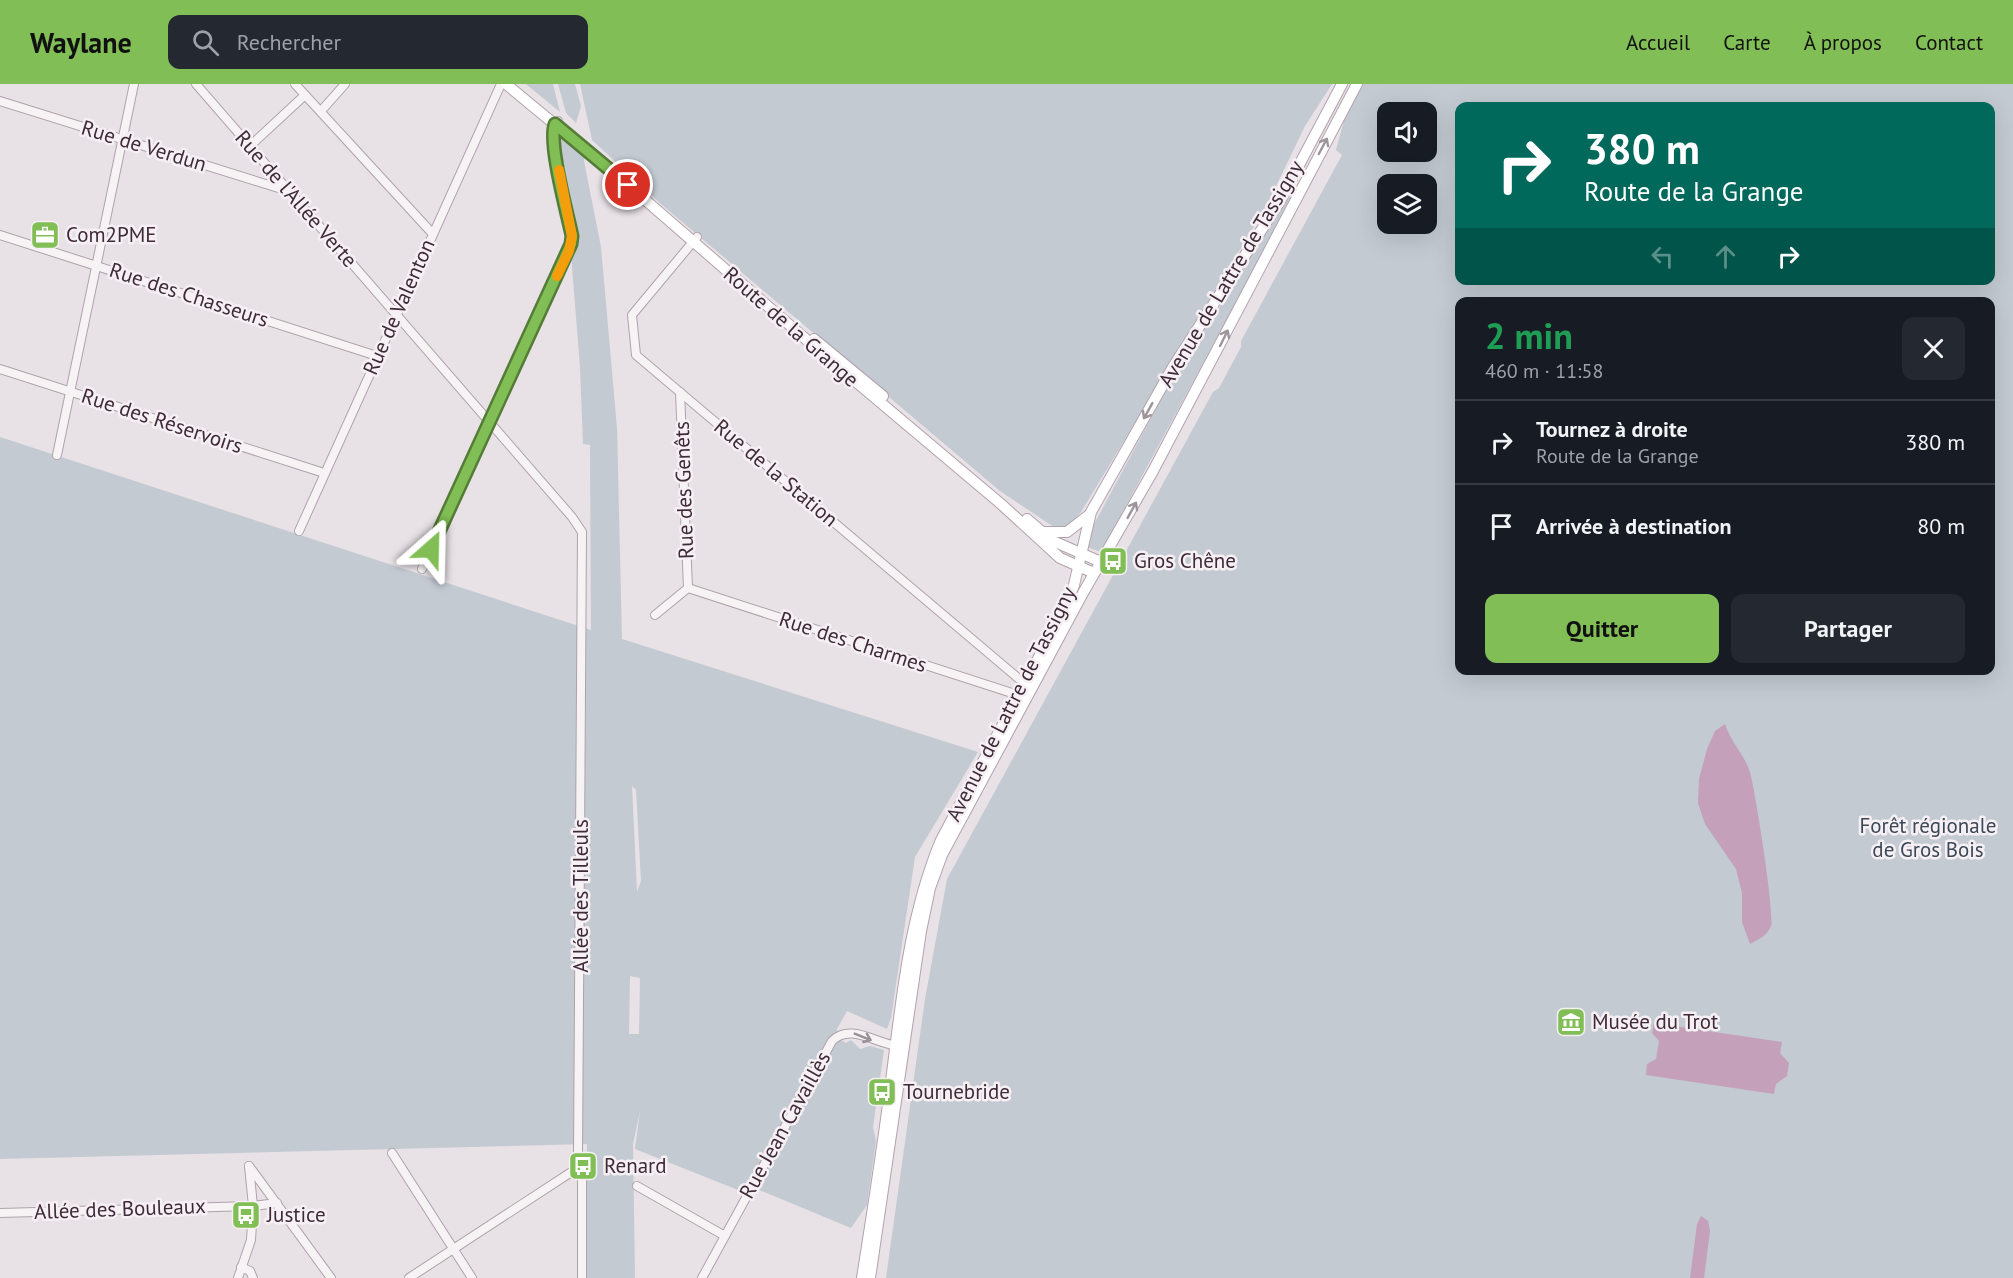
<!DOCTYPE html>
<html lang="fr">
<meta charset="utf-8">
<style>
body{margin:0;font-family:"PT Sans",sans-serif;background:#242831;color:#f1f3f6;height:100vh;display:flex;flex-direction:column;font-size:22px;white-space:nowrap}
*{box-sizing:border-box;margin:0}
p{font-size:20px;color:#9ea1a6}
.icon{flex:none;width:33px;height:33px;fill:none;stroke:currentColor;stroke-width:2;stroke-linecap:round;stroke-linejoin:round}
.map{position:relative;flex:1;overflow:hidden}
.side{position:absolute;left:1455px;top:213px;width:540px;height:378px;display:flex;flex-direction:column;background:#171b24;border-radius:12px;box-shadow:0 6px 24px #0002}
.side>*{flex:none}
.top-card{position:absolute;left:1455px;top:18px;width:540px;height:183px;border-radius:12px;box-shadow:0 6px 24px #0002;background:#00695c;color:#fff;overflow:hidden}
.controls{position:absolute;left:1377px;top:18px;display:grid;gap:12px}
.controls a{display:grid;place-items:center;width:60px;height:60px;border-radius:12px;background:#171b24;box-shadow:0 6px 24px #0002;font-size:30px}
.pin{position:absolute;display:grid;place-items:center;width:51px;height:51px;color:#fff;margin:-26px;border:3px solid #fff;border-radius:50%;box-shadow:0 2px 6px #0007}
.me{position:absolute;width:66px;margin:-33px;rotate:25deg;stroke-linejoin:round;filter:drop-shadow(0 0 4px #0008)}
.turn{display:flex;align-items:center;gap:21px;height:126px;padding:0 30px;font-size:27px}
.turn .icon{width:78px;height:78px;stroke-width:2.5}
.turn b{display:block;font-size:42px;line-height:51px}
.lanes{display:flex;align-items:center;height:57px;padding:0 30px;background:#0003;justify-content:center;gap:30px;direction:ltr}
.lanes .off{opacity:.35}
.round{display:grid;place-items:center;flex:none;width:63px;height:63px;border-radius:12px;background:#242831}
.overview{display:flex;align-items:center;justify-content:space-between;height:102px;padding:0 30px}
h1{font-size:36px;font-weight:600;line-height:45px;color:#1e9e55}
.primary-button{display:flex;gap:12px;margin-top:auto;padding:12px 30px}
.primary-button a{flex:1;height:69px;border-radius:12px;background:#81be55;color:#111;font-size:24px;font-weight:600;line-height:69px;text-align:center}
.primary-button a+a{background:#242831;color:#f1f3f6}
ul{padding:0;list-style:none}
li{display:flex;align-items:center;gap:18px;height:84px;padding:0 30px;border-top:2px solid #363941}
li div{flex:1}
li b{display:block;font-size:22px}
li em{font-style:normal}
header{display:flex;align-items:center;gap:36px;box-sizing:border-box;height:84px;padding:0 30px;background:#81be55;color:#111}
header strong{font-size:28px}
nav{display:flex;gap:33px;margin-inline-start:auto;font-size:21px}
.search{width:420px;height:54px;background:#242831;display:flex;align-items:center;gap:15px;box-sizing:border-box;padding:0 21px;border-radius:12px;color:#9ea1a6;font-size:22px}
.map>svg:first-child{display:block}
.green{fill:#c3cad1;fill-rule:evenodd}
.water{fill:#c4a0bb}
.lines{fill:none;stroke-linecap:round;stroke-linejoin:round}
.minor-casing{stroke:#aea3aa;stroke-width:10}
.major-casing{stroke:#b2a2ad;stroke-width:12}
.minor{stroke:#f7f3f5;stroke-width:8}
.major{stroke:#fff;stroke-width:10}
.oneway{stroke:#9e959b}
.oneway2{stroke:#9a8f96}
.route-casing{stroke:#547c37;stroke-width:15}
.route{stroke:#81be55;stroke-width:10}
.slow{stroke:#f59e0b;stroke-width:10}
.labels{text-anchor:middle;stroke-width:5;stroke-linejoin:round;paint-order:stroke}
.street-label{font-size:21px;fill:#3e2b37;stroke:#f6f0f4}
.poi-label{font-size:21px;fill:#3e2b37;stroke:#f6f0f4;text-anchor:start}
.park-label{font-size:21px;fill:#3a4858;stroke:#f6f0f4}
</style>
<header>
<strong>Waylane</strong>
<div class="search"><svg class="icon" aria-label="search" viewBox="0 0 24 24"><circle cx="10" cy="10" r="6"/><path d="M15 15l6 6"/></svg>Rechercher</div>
<nav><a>Accueil</a><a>Carte</a><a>À propos</a><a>Contact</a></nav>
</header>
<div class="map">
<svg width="2013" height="1194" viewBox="0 0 2013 1194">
<rect width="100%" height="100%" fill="#e8e1e6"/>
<g class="green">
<polygon points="526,0 553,0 560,28"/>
<polygon points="558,0 575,0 581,22 576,39 566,29"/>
<polygon points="580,0 1332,0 1305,42 1267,121 1081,428 1068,442 1057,445 1000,407 661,120 592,56"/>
<path d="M1363,0H2013V1194H886L925,915L947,795L1213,308L1219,304L1241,263V257L1342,71L1336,66L1345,33ZM1460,22H1990V196H1460ZM1388,28H1426V68H1388ZM1388,100H1426V140H1388ZM1460,218H1990V586H1460Z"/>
<path d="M562,49L585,69L584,77L601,163L617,344L622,555L978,668L915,773L891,934L887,945L847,927L837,945L838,954L846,959L851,956L860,965L870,962L884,966L873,1043L876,1057L867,1121L851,1144L757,1105L748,1110L635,1065L640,1027L633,1060L635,1194H587V1060L0,1075V353L591,546L590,361L583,360L580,283L571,170L576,150L559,54ZM632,702L636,706L641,797L637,808ZM630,892L640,894L639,950H629Z"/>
<polygon points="1292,107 1294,111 1101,468 1087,463 1093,442 1185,271 1214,232"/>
</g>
<g class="water">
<path d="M1725,640C1730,656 1743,670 1749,685C1755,703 1775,830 1771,842C1767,852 1759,855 1750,860L1742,838V809L1736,785L1705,740L1698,719L1699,695L1707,665L1715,647Z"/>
<polygon points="1654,939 1782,958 1780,969 1789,979 1787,992 1776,1000 1774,1010 1646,991 1647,980 1656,975 1659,957 1652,949"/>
<polygon points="1701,1132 1708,1137 1710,1147 1704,1194 1690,1194 1697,1140"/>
</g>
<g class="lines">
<g class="minor-casing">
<g id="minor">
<polyline points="196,0 572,433 582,448 578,1071 582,1094 582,1194"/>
<polyline points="295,0 432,149"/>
<polyline points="0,17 288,107"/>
<polyline points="321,27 345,0"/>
<polyline points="250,62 305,11"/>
<polyline points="0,151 377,272"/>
<polyline points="697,153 632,231 636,271 1024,599"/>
<polyline points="0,285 324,389"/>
<polyline points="680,308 688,504"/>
<polyline points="57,371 134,0"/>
<polyline points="299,447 501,0"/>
<path d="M422,485L571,160L572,152C567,127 545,56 558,37"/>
<polyline points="688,504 1018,611"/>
<polyline points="655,531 688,504"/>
<polyline points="392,1069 472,1194"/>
<polyline points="249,1082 331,1194"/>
<polyline points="637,1102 725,1152"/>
<polyline points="0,1129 253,1122 277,1119"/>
<polyline points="241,1183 250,1187 253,1194"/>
<polyline points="238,1194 251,1156 253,1122 249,1082"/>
<polyline points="409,1194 579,1083"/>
<path d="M702,1194L832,957C851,938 877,961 900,962"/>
</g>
</g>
<g class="major-casing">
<g id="major">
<polyline points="506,0 628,101 823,270 1001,420 1060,474 1094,489"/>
<polyline points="814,255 883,312"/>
<polyline points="1027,435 1053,457 1101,478"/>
<polyline points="1043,448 1067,448 1089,431"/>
<path d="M862,1194C872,1131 882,1068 890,1005C901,921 908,835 941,756L1063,528L1074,501L1091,428L1173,283L1280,117L1342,0"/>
<polyline points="870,1194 921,847 930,804 942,771 1083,509 1153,387 1357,0"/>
</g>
</g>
<use href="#minor" class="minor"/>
<use href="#major" class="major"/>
</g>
<defs><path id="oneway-shaft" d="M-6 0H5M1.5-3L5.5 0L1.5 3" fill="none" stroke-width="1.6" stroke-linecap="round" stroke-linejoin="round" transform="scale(1.5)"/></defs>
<g class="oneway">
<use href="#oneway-shaft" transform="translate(1323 62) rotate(-62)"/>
<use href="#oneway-shaft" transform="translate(1224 254) rotate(-64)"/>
<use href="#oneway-shaft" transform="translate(1148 327) rotate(119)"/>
<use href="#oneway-shaft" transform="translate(1132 426) rotate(-61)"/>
</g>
<use class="oneway2" href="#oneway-shaft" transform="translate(863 953) rotate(22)"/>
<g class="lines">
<g class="route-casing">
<path id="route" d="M431,465L571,160L572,152C567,128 548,59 555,40L628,101"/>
</g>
<use href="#route" class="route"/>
<polyline class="slow" points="557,192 569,167 572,152 559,86"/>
</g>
<defs>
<g id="office-square" transform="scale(1.5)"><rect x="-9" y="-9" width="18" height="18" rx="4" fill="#81be55" stroke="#f6f0f4"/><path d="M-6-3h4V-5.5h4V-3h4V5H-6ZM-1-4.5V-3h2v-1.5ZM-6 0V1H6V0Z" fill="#fff"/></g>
<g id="bus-square" transform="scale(1.5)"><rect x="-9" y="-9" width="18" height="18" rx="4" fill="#81be55" stroke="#f6f0f4"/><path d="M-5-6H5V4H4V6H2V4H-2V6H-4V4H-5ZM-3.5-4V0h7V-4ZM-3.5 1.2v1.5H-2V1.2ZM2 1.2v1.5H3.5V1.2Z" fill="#fff"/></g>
<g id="museum-square" transform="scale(1.5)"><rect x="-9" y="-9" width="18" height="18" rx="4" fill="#81be55" stroke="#f6f0f4"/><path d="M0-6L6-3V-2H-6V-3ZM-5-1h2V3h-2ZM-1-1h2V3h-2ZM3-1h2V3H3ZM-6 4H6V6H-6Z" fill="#fff"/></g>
</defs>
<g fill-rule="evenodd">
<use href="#office-square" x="45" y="151"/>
<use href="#bus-square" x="1113" y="477"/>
<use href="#museum-square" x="1571" y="938"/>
<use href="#bus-square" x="882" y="1008"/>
<use href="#bus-square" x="583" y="1082"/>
<use href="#bus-square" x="246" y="1131"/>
</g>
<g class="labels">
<g class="street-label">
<text transform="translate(144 62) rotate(17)" y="7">Rue de Verdun</text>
<text transform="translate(296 115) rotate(49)" y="7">Rue de l'Allée Verte</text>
<text transform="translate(1231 190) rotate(-59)" y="7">Avenue de Lattre de Tassigny</text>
<text transform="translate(189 211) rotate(18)" y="7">Rue des Chasseurs</text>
<text transform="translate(399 223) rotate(-66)" y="7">Rue de Valenton</text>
<text transform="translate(791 243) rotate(41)" y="7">Route de la Grange</text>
<text transform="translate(162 337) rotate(18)" y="7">Rue des Réservoirs</text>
<text transform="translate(776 389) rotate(40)" y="7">Rue de la Station</text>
<text transform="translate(684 406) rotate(-92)" y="7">Rue des Genêts</text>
<text transform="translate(853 558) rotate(18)" y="7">Rue des Charmes</text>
<text transform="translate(1011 620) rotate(-63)" y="7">Avenue de Lattre de Tassigny</text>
<text transform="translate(581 812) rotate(-90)" y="7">Allée des Tilleuls</text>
<text transform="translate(785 1041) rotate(-61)" y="7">Rue Jean Cavaillès</text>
<text transform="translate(120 1125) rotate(-2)" y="7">Allée des Bouleaux</text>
</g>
<g class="poi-label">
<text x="66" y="158">Com2PME</text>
<text x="1134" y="484">Gros Chêne</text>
<text x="1592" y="945">Musée du Trot</text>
<text x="903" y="1015">Tournebride</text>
<text x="604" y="1089">Renard</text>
<text x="267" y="1138">Justice</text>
</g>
<g class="park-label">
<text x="1928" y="749">Forêt régionale<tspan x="1928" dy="24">de Gros Bois</tspan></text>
</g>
</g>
</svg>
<div class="controls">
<a><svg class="icon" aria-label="sound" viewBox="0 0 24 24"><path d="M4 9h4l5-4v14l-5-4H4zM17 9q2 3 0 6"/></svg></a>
<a><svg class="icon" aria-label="layers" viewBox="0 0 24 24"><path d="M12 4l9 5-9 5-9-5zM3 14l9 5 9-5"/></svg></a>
</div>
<div class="pin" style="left:628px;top:101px;background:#d93025"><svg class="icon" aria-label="arrive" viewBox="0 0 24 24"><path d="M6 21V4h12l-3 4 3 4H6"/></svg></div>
<svg class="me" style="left:431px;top:465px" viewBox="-20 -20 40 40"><path d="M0-17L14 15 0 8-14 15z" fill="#81be55" stroke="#fff" stroke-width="4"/></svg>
<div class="top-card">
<div class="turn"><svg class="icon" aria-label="right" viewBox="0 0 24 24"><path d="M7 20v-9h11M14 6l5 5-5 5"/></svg><div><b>380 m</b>Route de la Grange</div></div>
<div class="lanes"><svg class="icon off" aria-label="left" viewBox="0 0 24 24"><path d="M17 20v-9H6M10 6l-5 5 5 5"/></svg><svg class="icon off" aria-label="ahead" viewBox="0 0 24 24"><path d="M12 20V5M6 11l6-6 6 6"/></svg><svg class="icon" aria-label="right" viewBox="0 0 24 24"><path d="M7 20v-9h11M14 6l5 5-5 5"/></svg></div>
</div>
<section class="side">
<div class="overview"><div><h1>2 min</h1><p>460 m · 11:58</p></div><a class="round"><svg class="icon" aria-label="close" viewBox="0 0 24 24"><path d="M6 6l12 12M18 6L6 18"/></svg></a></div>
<ul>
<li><svg class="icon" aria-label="right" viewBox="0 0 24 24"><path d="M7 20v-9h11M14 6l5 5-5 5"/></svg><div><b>Tournez à droite</b><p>Route de la Grange</p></div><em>380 m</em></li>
<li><svg class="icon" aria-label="arrive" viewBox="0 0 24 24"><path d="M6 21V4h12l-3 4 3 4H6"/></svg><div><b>Arrivée à destination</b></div><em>80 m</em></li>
</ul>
<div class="primary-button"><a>Quitter</a><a>Partager</a></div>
</section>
</div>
